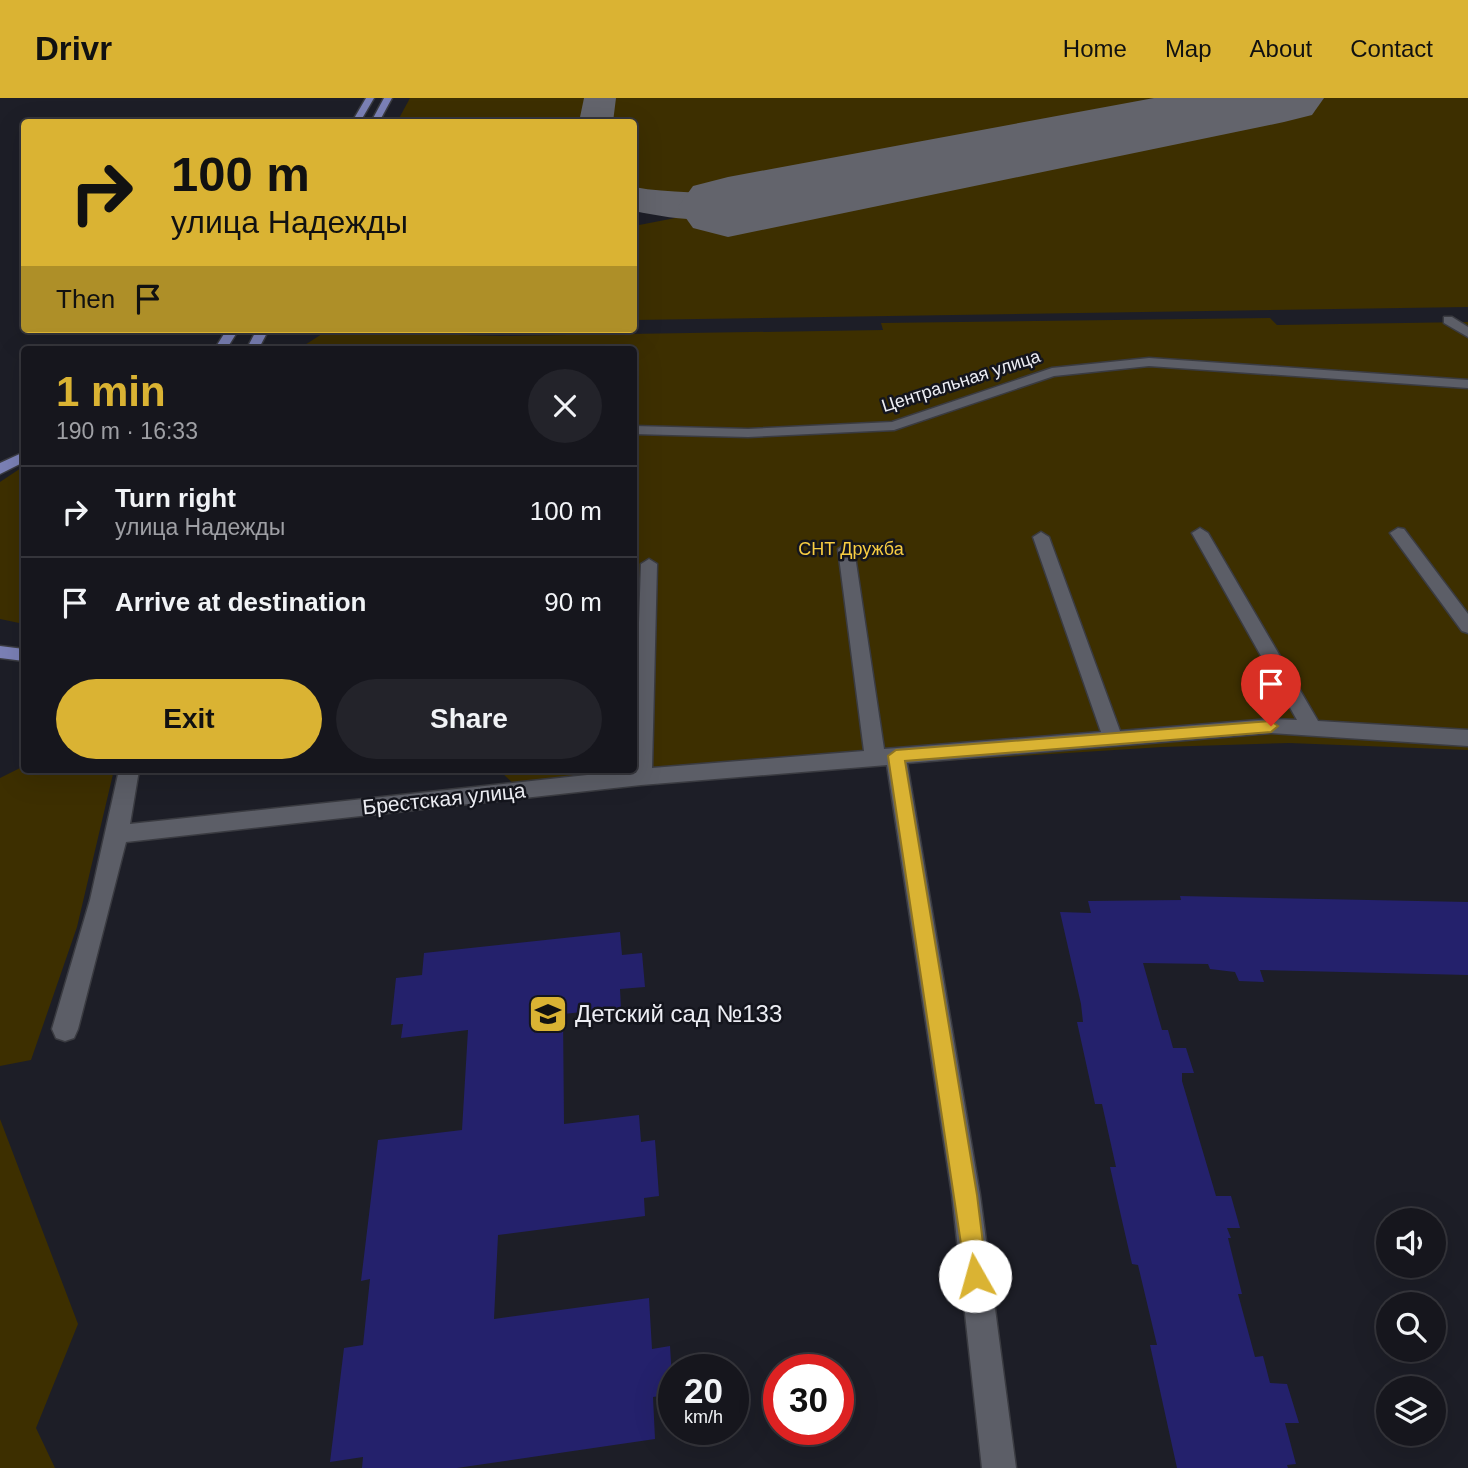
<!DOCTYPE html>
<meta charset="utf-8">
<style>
body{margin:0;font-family:Arial,sans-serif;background:#23232a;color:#f1f3f6;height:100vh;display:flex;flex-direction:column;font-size:26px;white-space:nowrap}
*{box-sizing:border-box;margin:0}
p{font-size:23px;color:#9e9fa4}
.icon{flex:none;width:38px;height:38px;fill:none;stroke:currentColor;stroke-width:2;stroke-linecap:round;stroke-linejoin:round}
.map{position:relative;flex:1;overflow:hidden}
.side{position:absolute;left:21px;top:248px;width:616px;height:427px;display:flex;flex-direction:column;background:#16161d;border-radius:7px;box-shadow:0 7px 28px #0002,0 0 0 2px #35353b}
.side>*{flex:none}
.banner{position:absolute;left:21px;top:21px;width:616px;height:214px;border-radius:7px;box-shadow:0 7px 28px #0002,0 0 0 2px #35353b;background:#dab333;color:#111;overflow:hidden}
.buttons{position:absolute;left:1376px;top:1110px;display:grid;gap:14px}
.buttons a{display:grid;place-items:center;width:70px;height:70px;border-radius:50%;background:#16161d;box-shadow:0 7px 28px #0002,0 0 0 2px #35353b;font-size:35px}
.speed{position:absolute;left:658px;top:1256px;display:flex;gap:14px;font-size:35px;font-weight:700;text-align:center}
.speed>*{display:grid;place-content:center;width:91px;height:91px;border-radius:50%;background:#16161d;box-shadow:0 7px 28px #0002,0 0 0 2px #35353b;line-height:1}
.speed small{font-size:18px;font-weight:400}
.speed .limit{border:10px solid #d22;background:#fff;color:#111}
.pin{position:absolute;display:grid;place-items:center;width:60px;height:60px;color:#fff;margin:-72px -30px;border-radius:50% 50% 50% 0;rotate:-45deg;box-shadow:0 0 7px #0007}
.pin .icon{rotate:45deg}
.me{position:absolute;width:77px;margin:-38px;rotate:353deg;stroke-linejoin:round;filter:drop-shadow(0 0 5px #0008)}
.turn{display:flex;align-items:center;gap:24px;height:147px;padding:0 35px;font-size:32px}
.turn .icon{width:91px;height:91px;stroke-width:2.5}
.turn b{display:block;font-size:49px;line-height:60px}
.then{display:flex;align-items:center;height:66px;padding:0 35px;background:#0003;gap:14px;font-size:26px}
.round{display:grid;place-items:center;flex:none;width:74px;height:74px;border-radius:37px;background:#23232a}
.overview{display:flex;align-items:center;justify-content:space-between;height:119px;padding:0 35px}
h1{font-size:42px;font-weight:800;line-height:52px;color:#dab333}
.button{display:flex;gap:14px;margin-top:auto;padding:14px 35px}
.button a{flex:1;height:80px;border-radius:42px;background:#dab333;color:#111;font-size:28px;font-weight:800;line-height:80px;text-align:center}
.button a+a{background:#23232a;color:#f1f3f6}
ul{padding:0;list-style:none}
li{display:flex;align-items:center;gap:21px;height:91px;padding:0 35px;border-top:2px solid #35353b}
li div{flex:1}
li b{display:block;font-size:26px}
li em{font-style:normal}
header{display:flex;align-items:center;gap:42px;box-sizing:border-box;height:98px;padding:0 35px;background:#dab333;color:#111}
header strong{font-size:33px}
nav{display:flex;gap:38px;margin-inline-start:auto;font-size:24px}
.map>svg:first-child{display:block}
.green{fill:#3d2f00}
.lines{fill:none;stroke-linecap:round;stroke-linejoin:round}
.taxiway{fill:#63646c;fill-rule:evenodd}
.runway{fill:#63646c;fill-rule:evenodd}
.building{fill:#24216c}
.minor-casing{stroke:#3a3b41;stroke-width:3}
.major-casing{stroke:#3a3b41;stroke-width:3}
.minor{fill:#5c5e67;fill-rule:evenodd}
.major{fill:#7b81b6;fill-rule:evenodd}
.route{fill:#dab333;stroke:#8e7421;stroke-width:2}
.labels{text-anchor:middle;stroke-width:5;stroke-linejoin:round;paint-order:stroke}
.far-street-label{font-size:18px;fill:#edeef4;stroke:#14151d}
.far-park-label{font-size:18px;fill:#f8cd42;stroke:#14151d}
.street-label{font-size:21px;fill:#edeef4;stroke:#14151d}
.near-poi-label{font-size:24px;fill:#edeef4;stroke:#14151d;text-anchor:start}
</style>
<header>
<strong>Drivr</strong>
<nav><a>Home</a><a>Map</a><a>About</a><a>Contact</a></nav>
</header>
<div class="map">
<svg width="1468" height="1370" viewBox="0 0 1468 1370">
<rect width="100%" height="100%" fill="#1d1e27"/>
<g class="green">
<polygon points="410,0 590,0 587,24 397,24"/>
<polygon points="610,0 1258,0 736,101 684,107 634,99 634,24 605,24"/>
<polygon points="1295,0 1468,0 1468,209 634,222 634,128"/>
<polygon points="1270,220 1277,227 1468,224 1468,652 1289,645 1162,649 518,690 499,672 634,672 634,252 297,252 325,234 501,238 883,232 881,225"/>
<polygon points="24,368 24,526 0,521 0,384"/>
<polygon points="24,668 24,672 112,672 113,676 77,829 31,962 0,968 0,680"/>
<polygon points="0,1021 78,1226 36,1330 55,1370 0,1370"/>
</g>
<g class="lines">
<g class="taxiway">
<polygon points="584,0 616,0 613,24 579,24"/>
<path d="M634,89C670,96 707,92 742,100L748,109L742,118C708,126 668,120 634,113Z"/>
</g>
<polygon class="runway" points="1154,0 1324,0 1312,17 1284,24 728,139 693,130 678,109 693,88 728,79"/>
</g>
<g class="building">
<polygon points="1180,798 1468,804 1468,877 1260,872 1264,884 1239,883 1235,874 1210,871 1208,866 1143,865 1162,932 1168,932 1173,950 1186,950 1194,975 1182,975 1182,983 1216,1098 1231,1098 1240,1130 1227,1130 1231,1140 1228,1140 1242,1196 1238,1196 1255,1259 1263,1258 1270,1285 1287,1286 1299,1325 1285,1325 1296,1366 1287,1367 1288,1370 1177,1370 1150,1247 1157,1247 1138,1167 1132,1166 1121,1118 1110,1069 1116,1069 1102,1006 1095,1006 1077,924 1083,924 1081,906 1060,814 1091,815 1088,803 1181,802"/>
<polygon points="620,834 622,857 642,855 645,889 620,891 621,910 563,916 564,1026 639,1017 641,1044 655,1042 659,1098 644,1100 645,1118 498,1137 494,1221 649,1200 652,1251 670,1248 673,1296 653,1299 655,1341 457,1370 362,1370 363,1359 330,1364 344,1250 363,1247 370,1181 361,1183 378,1042 462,1032 468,932 401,940 403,926 391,927 396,880 422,877 424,855"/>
</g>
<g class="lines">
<g class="minor-casing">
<g id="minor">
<polygon points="1444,219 1452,219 1468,229 1468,239 1444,225"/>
<polygon points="1149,260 1468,282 1468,290 1149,268 1054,278 894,332 748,339 634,336 634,328 748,331 892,324 1052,270"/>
<polygon points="1200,430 1208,435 1318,623 1468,632 1468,648 1271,635 907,665 980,1097 1016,1370 982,1370 952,1097 887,667 641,687 126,744 78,931 74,940 65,943 56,940 52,931 90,802 119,672 139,672 130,726 634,672 641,466 649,461 657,466 652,670 864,653 838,451 846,446 854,451 884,651 1101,634 1033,439 1041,434 1049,439 1120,633 1271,621 1297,622 1192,435"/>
<polygon points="1398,430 1404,431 1468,516 1468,535 1462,533 1390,435"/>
</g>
</g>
<g class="major-casing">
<g id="major">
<polygon points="366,0 374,0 360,24 352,24"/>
<polygon points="384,0 392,0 379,24 371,24"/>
<polygon points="227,231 239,231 226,252 214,252"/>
<polygon points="257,231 269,231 258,252 246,252"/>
<polygon points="24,354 24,364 0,376 0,365"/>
<polygon points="0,548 24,551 24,563 0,560"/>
</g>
</g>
<use href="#minor" class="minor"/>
<use href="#major" class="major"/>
</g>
<polygon class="route" points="1271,623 1278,628 1271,634 905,663 977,1097 987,1178 984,1186 975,1189 967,1186 888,658 896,652"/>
<defs>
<g id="school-square" transform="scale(2.0125)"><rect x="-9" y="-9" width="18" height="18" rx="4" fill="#dab333" stroke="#14151d"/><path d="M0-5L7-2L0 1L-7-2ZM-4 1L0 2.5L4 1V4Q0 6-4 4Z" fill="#111"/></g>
</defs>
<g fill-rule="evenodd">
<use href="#school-square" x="548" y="916"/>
</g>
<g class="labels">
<g class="far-street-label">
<text transform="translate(961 283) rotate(-18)" y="6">Центральная улица</text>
</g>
<g class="far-park-label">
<text x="851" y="457">СНТ Дружба</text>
</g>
<g class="street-label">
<text transform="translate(444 701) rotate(-6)" y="7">Брестская улица</text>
</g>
<g class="near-poi-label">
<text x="575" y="924">Детский сад №133</text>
</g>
</g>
</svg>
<div class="buttons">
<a><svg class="icon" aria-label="sound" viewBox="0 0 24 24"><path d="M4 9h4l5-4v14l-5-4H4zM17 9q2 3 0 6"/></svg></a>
<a><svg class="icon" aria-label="search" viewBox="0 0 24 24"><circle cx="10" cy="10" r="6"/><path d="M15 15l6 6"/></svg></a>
<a><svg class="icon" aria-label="layers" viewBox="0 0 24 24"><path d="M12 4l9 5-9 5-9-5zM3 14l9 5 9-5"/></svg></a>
</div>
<div class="speed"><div>20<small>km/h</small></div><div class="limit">30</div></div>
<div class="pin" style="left:1271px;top:628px;background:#d93025"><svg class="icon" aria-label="arrive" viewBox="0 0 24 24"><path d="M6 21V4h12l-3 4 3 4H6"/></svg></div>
<svg class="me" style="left:975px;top:1178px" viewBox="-20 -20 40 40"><circle r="19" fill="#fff"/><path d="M0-13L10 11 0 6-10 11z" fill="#dab333"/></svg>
<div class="banner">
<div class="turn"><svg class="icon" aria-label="right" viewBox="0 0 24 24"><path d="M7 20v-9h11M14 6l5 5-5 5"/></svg><div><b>100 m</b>улица Надежды</div></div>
<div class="then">Then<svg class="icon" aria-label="arrive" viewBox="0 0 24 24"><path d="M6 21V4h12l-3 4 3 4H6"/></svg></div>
</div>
<section class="side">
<div class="overview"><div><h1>1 min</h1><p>190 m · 16:33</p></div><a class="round"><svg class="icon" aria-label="close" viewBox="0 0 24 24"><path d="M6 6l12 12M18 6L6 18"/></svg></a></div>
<ul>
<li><svg class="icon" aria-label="right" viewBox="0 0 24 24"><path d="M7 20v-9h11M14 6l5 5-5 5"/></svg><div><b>Turn right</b><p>улица Надежды</p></div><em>100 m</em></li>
<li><svg class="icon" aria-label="arrive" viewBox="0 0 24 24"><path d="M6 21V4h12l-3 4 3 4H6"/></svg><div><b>Arrive at destination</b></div><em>90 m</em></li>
</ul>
<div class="button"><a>Exit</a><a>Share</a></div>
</section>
</div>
